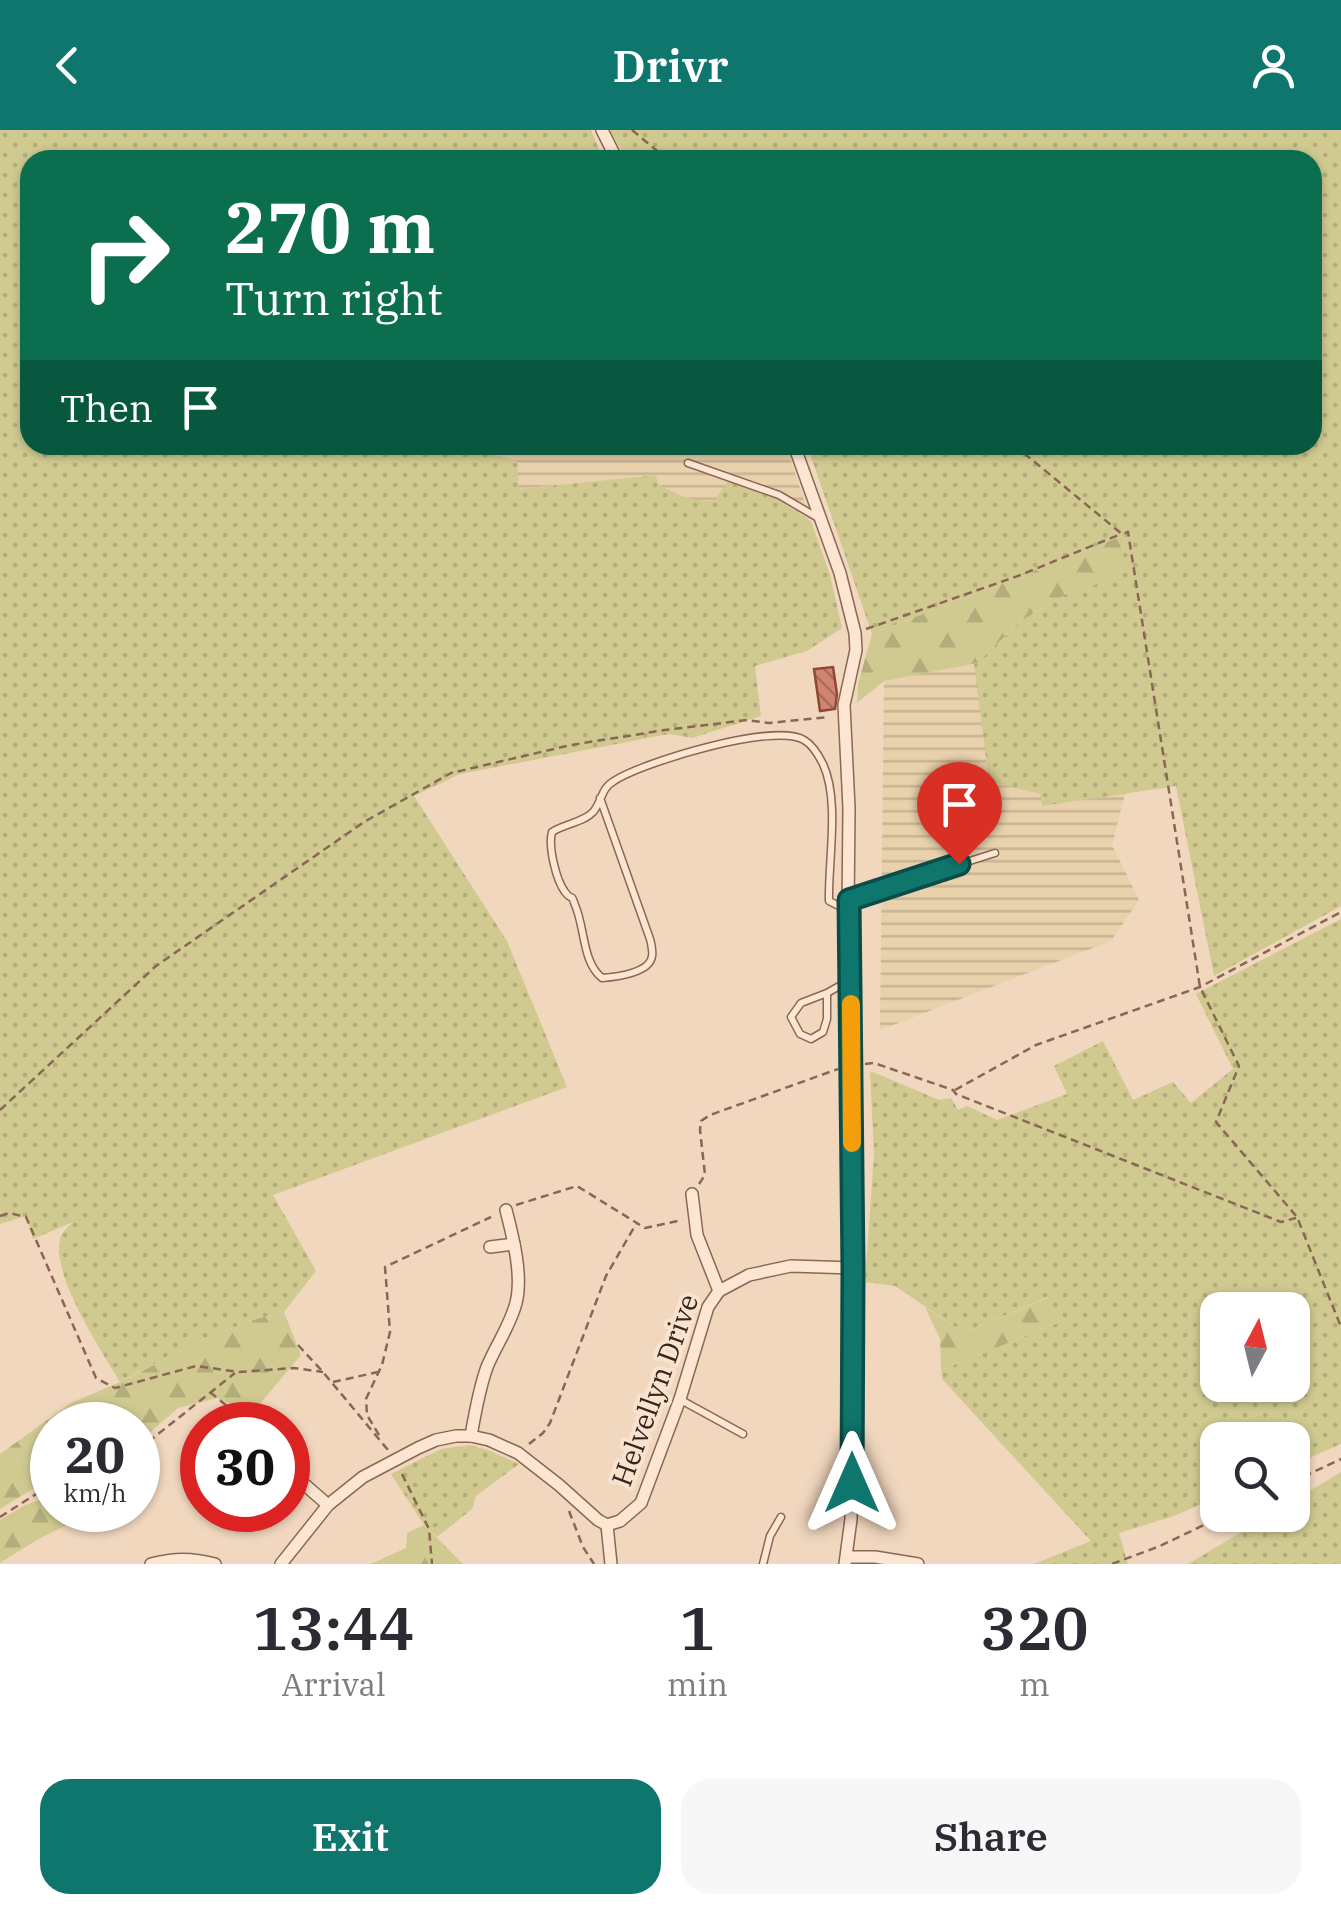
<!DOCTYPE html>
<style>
body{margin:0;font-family:"IBM Plex Serif",serif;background:#f7f7f7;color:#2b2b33;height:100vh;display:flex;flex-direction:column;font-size:38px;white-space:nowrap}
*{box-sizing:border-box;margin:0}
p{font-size:32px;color:#7c7c81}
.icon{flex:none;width:55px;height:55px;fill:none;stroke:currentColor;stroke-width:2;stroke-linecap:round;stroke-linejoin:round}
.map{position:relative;height:1434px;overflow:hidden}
.details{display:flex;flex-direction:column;background:#fff;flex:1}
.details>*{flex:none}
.hud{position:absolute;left:20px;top:20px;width:1302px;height:305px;border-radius:30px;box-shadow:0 2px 8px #0004;background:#0b6e4f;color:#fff;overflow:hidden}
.needle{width:65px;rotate:7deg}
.fabs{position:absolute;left:1200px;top:1162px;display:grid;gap:20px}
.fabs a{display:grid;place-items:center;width:110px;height:110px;border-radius:20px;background:#fff;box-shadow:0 2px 8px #0004;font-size:50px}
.speed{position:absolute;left:30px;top:1272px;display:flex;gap:20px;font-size:50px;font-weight:700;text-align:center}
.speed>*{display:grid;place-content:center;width:130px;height:130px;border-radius:50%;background:#fff;box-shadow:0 2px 8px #0004;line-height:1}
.speed small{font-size:25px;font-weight:400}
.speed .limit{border:15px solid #d22;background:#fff;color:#111}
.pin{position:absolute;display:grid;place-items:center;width:85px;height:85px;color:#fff;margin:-102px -42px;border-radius:50% 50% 50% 0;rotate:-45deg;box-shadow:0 0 10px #0007}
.pin .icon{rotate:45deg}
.me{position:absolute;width:110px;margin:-55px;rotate:0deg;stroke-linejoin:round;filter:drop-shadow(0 0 8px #0008)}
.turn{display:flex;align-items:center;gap:35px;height:210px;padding:0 40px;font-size:45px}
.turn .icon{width:130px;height:130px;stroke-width:2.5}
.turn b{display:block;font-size:70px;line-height:85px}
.then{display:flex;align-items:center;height:95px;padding:0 40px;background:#0003;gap:20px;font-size:38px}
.eta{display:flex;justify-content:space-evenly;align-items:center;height:170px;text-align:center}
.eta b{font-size:60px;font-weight:600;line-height:70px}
.cta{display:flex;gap:20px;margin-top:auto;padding:20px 40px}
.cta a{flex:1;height:115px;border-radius:30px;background:#0f766e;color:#fff;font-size:40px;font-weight:600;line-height:115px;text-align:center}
.cta a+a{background:#f7f7f7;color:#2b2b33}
header{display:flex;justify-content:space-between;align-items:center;height:130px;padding:0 40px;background:#0f766e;color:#fff;font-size:45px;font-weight:600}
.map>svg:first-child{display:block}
.farmland{fill:url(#farmland-rules)}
.green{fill:url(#green-dots);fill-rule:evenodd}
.forest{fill:url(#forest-firs)}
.building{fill:url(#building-back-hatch);stroke:#8c4839;stroke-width:2.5}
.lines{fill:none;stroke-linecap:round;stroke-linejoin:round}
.service-casing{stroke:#8b6655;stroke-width:9}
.minor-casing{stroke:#8b6655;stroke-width:14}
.path{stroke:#8b6655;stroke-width:2.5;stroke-dasharray:8 5;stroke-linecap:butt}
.service{stroke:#fce6d2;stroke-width:6}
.minor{stroke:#fce6d2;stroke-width:11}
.route-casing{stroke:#0a4d48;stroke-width:25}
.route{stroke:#0f766e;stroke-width:18}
.slow{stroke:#f59e0b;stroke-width:18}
.labels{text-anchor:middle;stroke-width:8;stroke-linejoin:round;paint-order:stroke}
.street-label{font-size:28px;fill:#39231b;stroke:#f8e3ce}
</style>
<header><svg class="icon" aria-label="back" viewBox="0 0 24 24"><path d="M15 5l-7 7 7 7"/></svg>Drivr<svg class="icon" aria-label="person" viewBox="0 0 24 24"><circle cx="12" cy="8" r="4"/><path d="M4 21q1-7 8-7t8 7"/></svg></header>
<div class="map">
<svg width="1341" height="1434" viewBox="0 0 1341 1434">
<defs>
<pattern id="farmland-rules" width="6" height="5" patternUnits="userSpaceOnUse" patternTransform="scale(2.5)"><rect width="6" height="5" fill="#e8d1ab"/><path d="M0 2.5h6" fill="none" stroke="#c8b393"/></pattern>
<pattern id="green-dots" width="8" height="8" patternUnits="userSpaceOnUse" patternTransform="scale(2.5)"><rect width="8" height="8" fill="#d0ca91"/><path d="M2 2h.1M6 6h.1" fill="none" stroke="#b3ad7c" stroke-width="1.8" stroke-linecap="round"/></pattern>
<pattern id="forest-firs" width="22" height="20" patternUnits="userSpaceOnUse" patternTransform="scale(2.5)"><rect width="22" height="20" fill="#d0ca91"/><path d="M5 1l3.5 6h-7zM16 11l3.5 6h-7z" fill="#b3ad7c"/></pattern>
<pattern id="building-back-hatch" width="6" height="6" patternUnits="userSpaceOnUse" patternTransform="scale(2.5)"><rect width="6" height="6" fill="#d38470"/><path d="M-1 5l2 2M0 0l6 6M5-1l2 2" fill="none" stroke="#ac6c5b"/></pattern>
</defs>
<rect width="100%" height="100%" fill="#f1d7be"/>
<g class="farmland">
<polygon points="484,315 786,315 811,391 778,369 700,372 675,365 658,354 656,345 518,359 486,322"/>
<polygon points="1087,485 1127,656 1112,715 1139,770 1111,811 880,900 884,542"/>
</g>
<g class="green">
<path d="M0,0H591L604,30H30V315H484L487,322L517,331L519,359L656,345L658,354C676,365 693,372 714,371L729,350L764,361L811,391L830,445L842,498L807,521L755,536L761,586L692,608L669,604L460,644L414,666L507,811L567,957L273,1065L316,1141L284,1182L253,1190L199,1211L120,1252C103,1223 45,1137 62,1104C64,1100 69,1096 73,1092L33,1109L26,1086L0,1094Z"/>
<polygon points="610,0 1341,0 1341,776 1214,846 1176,656 1042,676 1040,664 989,651 974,534 977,533 1021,491 1069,462 1121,447 1125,405 872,504 807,315 1312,315 1312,30 627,30"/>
<path d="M1341,789V1314L1293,1335L1292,1310H1218L1217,1367L1174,1386L1119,1403L1128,1434H1034L1091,1411L942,1249L941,1240L1060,1192L1048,1167L964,1203L895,1156L865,1152L874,1024L870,943L873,942L939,970L951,968L958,980L967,976L997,990L1067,964L1054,936L1103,911L1133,970L1173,952L1191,973L1233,939L1196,864ZM1218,1180H1292V1255H1218Z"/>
<polygon points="470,1315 488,1320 519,1334 476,1366 472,1379 437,1407 424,1395 391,1344 441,1319"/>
<polygon points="1341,1342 1341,1434 1188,1434 1270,1385 1292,1385 1293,1371"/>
</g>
<g class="forest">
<polygon points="1125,405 1121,447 1069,462 1021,491 977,533 884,551 857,573 858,554 872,504"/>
<polygon points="1049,1167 1060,1192 941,1240 940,1209 925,1177 964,1203"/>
<polygon points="284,1182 301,1225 252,1283 217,1268 178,1278 138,1313 138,1295 52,1295 52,1347 0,1379 0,1324 71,1273 127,1249 199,1211 253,1190"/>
<polygon points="52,1366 52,1380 96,1380 37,1410 0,1433 0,1390 25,1375"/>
<polygon points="424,1395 463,1434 371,1434 406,1418 407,1403"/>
</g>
<polygon class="building" points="833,537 837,564 835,579 820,581 814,539"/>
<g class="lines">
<g class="service-casing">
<g id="service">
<polyline points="688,333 779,365 820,389"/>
<path d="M600,668L650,809C651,812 653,823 652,826C650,843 616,847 602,848C582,832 585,797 575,775C570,761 574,773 565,762C556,750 548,716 552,702C564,694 584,692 593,682C602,672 601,658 614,651C643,632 775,592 804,610C813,615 819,626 823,634C840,671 828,730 829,771L847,780"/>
<polyline points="850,769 995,723"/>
<polyline points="827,863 827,889 823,902 811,909 800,904 791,887 801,873 827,863 850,850"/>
<polyline points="681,1270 743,1304"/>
<polyline points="763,1434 770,1406 781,1387"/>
</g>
</g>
<g class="minor-casing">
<g id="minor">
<polyline points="602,0 617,30"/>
<polyline points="794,315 840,443 855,503 856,520 844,575 849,678 848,780 851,849 853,1138 851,1389 845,1434"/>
<polyline points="692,1064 697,1105 719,1161"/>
<polyline points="490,1117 514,1114"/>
<path d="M471,1306C475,1283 479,1259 487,1237C496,1215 510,1196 516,1173C523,1146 513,1107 506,1080"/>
<polyline points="288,1340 328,1375"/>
<polyline points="607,1395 611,1434"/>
<polyline points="847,1427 875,1427 918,1434"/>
<path d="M151,1434C174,1428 192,1428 215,1434"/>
<polyline points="281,1434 328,1375 363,1347 418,1318 436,1310 456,1306 471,1306 489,1310 518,1323 559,1355 598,1390 607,1395 620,1391 641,1373 680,1269 708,1177 719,1161 749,1145 791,1136 853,1138"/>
</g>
</g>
<g class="path">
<polyline points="632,0 668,30"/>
<polyline points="1014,315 1122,404 1128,402 1200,857 1239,936 1216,992 1297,1087 1341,1197"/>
<polyline points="866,499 1018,446 1121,404"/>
<polyline points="865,934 874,933 953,960 956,964 1281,1092 1296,1088"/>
<polyline points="955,960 1036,915 1200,857 1341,782"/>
<polyline points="0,980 156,836 364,692 451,643 571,615 665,600 747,590 769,593 829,587"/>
<polyline points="699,1054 705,1045 700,1000 701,991 710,985 838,939"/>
<polyline points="516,1075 577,1056 645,1098 682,1090"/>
<polyline points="0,1086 9,1083 26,1087 96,1248 115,1258 196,1236 239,1242 294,1238 323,1242"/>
<polyline points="298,1215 323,1242 388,1320"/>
<polyline points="333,1252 378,1242"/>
<polyline points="210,1262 250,1295"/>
<polyline points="379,1305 367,1285 366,1269 382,1235 390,1202 385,1137 491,1087"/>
<polyline points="529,1314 543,1303 550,1293 606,1146 636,1094"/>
<polyline points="138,1320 235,1243"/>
<polyline points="402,1344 429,1399 432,1434"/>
<polyline points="1292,1352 1341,1329"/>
<polyline points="569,1381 583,1417 594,1434"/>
<polyline points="0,1387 52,1354"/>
<polyline points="1112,1434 1160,1416 1225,1385"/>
</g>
<use href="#service" class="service"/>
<use href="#minor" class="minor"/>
</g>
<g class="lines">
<g class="route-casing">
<polyline id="route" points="852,1353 853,1138 849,770 959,734"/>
</g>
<use href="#route" class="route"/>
<polyline class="slow" points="851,874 852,1013"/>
</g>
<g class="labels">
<g class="street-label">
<text transform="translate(655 1260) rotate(-70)" y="10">Helvellyn Drive</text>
</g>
</g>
</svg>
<div class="fabs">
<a><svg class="needle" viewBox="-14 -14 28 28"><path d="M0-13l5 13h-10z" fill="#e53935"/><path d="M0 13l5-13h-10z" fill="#7c7c81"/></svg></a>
<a><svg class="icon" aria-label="search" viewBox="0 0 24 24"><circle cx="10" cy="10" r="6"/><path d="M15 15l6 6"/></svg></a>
</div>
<div class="speed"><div>20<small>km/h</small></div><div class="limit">30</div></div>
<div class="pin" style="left:959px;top:734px;background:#d93025"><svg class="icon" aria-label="arrive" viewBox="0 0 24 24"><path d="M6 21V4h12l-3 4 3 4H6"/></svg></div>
<svg class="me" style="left:852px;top:1353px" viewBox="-20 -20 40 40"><path d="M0-17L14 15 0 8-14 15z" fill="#0f766e" stroke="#fff" stroke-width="4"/></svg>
<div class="hud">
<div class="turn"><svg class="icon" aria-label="right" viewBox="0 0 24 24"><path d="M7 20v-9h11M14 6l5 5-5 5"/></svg><div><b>270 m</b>Turn right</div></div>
<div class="then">Then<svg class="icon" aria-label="arrive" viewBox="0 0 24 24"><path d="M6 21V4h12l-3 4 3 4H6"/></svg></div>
</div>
</div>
<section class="details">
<div class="eta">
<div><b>13:44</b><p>Arrival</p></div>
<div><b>1</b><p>min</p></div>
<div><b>320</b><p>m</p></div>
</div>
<div class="cta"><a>Exit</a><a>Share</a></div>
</section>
